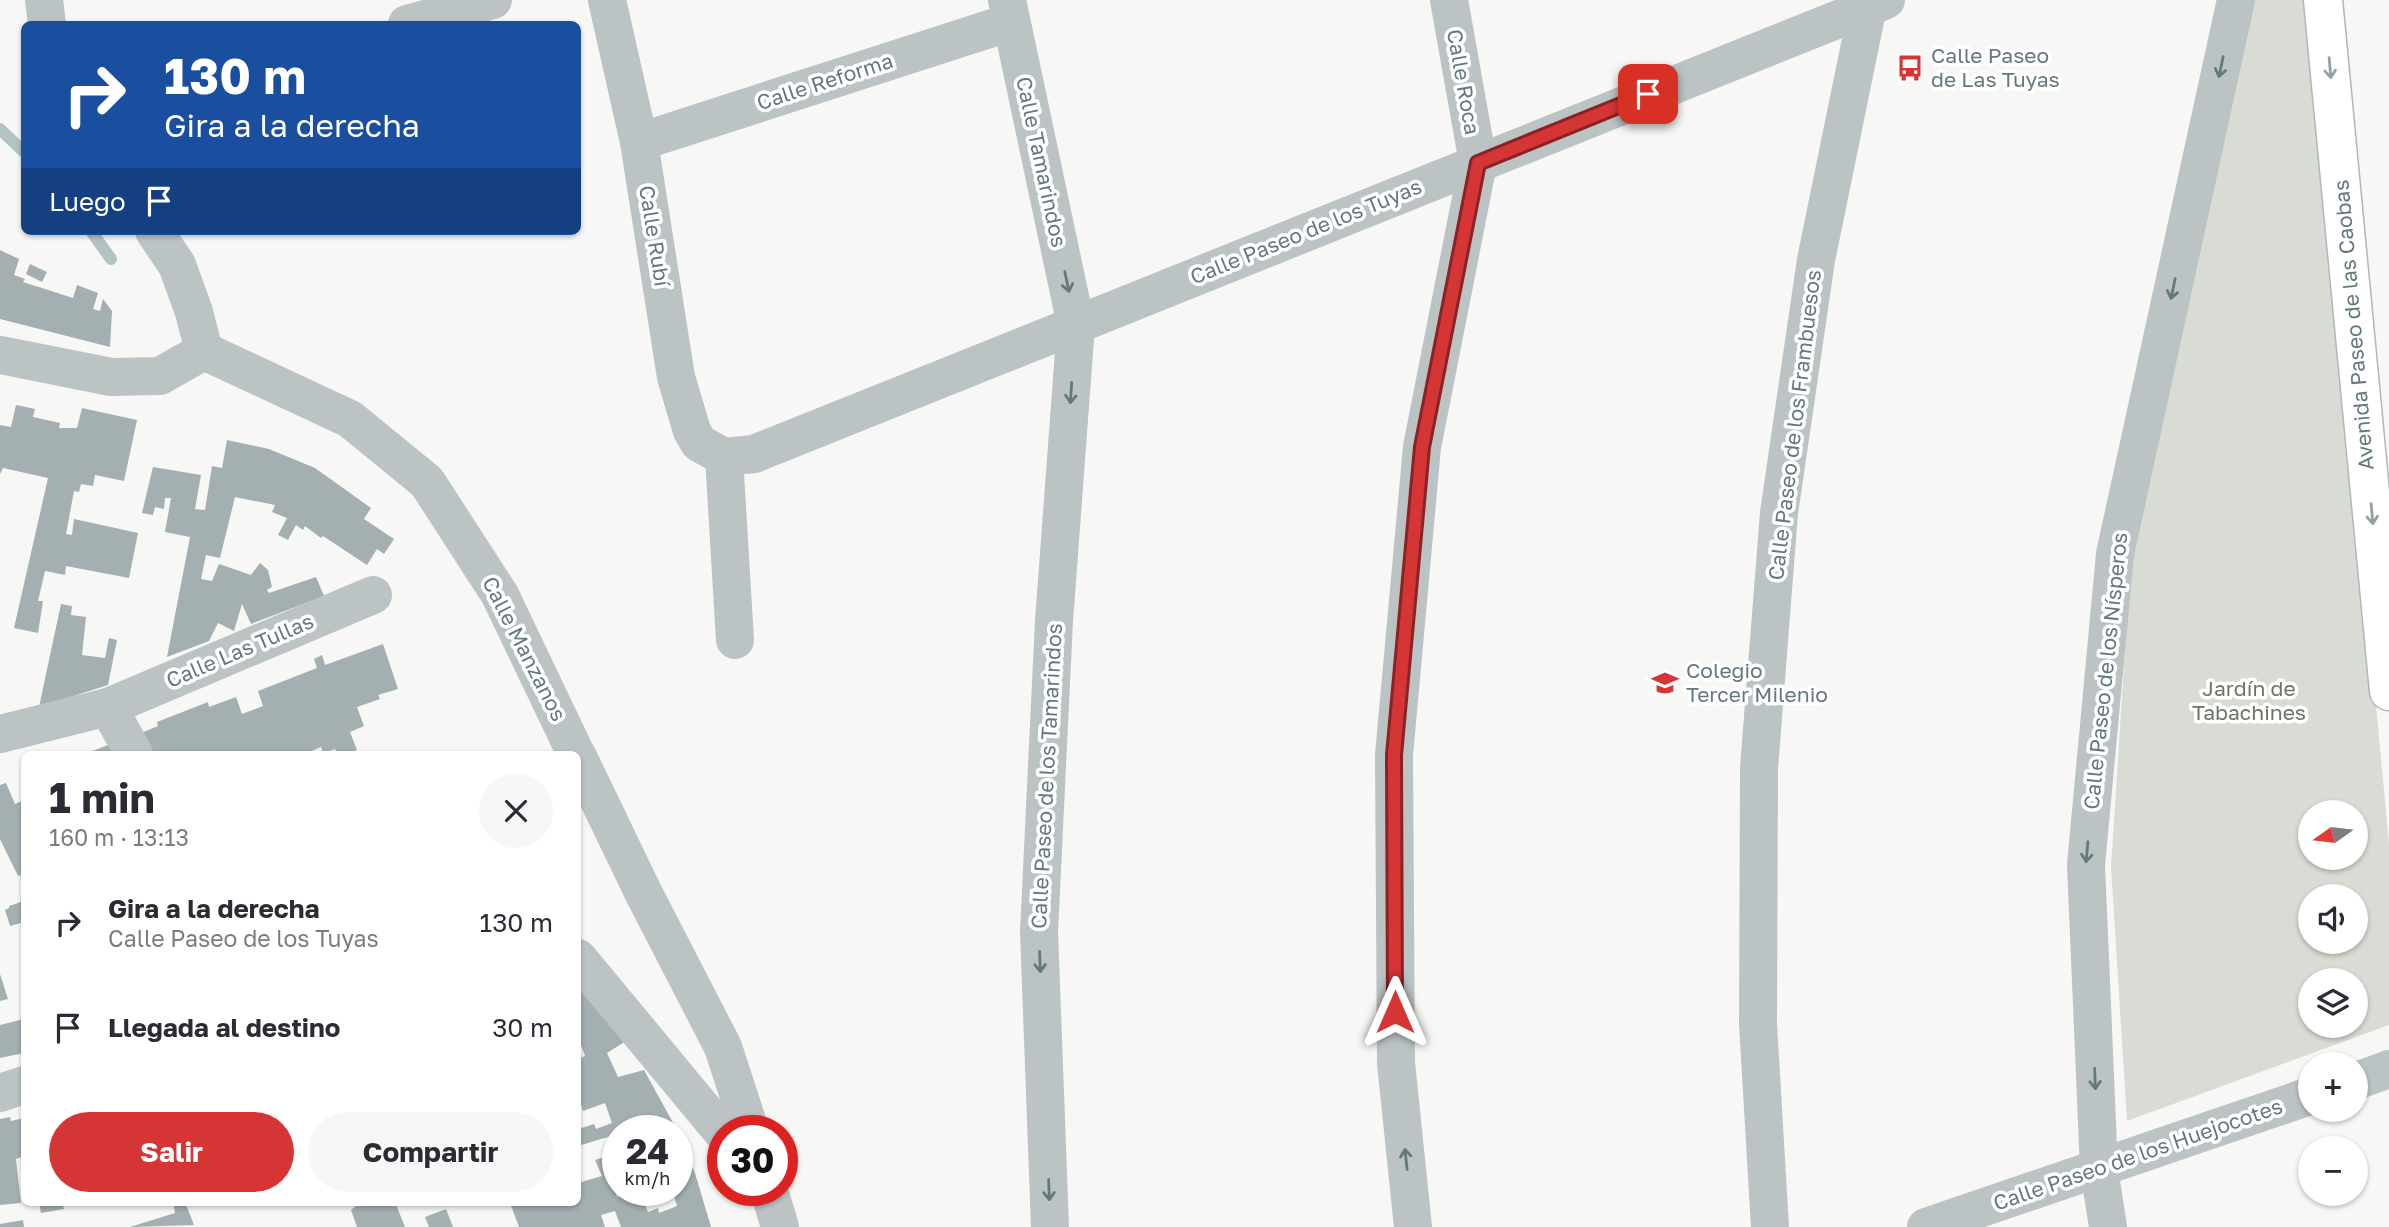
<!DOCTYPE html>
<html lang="es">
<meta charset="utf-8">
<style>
body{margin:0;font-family:"Golos Text",sans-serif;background:#f7f7f7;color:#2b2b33;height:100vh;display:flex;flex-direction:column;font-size:26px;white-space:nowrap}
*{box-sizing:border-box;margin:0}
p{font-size:23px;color:#7c7c81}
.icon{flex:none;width:38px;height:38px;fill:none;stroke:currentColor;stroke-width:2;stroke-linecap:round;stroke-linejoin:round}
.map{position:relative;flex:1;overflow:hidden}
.sheet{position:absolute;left:21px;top:751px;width:560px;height:455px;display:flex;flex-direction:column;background:#fff;border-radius:10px;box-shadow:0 2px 5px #0004}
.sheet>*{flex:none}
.banner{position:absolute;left:21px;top:21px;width:560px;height:214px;border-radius:10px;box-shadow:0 2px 5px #0004;background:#1a4fa0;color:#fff;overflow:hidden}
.needle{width:46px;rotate:256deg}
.tools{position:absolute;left:2298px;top:800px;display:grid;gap:14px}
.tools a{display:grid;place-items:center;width:70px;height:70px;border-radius:50%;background:#fff;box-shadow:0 2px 5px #0004;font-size:35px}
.speed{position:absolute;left:602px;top:1115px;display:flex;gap:14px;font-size:35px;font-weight:700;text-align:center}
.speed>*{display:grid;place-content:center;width:91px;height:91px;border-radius:50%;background:#fff;box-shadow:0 2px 5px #0004;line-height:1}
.speed small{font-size:18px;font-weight:400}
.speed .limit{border:10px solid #d22;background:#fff;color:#111}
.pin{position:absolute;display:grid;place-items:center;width:60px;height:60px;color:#fff;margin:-30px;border-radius:14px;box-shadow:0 4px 10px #0006}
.me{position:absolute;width:77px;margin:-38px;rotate:0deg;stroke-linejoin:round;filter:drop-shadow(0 0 5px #0008)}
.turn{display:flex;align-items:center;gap:24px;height:147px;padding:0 28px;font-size:32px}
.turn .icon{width:91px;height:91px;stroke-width:2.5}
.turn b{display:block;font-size:49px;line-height:60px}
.then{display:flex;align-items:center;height:66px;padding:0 28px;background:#0003;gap:14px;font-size:26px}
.round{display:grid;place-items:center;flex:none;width:74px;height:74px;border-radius:37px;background:#f7f7f7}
.head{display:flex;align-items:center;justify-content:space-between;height:119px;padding:0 28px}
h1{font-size:42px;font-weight:700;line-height:52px}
.primary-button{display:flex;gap:14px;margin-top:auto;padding:14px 28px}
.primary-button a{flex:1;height:80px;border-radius:42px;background:#d63536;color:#fff;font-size:28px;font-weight:700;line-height:80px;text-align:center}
.primary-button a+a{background:#f7f7f7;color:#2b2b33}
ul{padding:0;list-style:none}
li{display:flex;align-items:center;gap:21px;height:105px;padding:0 28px}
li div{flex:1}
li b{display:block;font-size:26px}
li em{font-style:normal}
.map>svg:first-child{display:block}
.green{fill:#d8dcd4;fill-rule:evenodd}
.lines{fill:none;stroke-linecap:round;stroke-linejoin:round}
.stream{stroke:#b3c3c4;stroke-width:12}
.building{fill:#a3afb1}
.secondary-casing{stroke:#afb7b9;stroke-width:41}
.minor{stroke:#bcc3c4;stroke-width:38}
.tertiary{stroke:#bcc3c4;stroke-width:38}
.secondary{stroke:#fff;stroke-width:38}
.oneway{stroke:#64797d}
.oneway2{stroke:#92a1a4}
.route-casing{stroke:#8b2223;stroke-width:18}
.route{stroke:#d63536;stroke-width:12}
.labels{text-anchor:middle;stroke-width:7;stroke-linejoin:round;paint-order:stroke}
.poi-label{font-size:21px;fill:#64797d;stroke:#fff;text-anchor:start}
.street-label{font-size:21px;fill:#64797d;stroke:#fff}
.park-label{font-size:21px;fill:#6b7663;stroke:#fff}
</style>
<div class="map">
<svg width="2389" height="1227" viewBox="0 0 2389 1227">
<rect width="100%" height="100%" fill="#f7f7f5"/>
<path class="green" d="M2248,0H2310L2389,844V1025L2127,1121L2111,867L2131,557ZM2310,812H2356V858H2310ZM2310,896H2356V942H2310ZM2310,980H2356V1026H2310Z"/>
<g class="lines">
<g class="stream">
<polyline points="0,129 24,152"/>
<polyline points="91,231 111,259"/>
</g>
</g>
<g class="building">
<polygon points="0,250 19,259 14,275 25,279 23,282 73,298 77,285 98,293 93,309 100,311 103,299 112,311 110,347 0,319"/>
<polygon points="30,264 47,272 42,282 26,274"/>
<polygon points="16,405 35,409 33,417 60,423 59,428 77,428 82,408 137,420 124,481 95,475 93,486 81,484 79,492 74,491 66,534 72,535 74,519 138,533 129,578 66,566 65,575 45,571 38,601 43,601 38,633 14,628 48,478 3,468 0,474 0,425 11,427"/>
<polygon points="227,440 269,449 315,468 371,508 364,519 394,539 384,554 377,549 367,565 323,536 321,538 305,526 303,530 296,525 288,540 278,535 287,518 272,512 275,505 235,497 220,558 206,555 201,579 212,581 219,564 251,575 260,563 268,570 272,587 267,590 269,593 316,577 324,596 251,624 242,604 234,631 218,623 209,641 167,657 190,537 165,532 171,498 165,498 164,509 155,507 153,515 142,513 153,467 201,475 195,509 205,510 212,466 222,468"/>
<polygon points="61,604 72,606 71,615 86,617 82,655 105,658 109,638 117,640 108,685 39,707"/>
<polygon points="383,644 398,689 378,695 380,699 357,707 364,726 350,732 357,750 346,754 337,754 335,749 323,753 321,747 305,754 149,754 139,734 158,726 157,722 208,702 209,707 236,697 242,714 263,706 258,691 317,668 314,659 322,655 325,665"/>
<polygon points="108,745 113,754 85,754"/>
<polygon points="6,783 15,804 24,800 24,874 18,876 0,839 0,785"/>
<polygon points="24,901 24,922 10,926 5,910 9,908 9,906"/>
<polygon points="0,974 8,999 0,1001"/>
<polygon points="578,984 626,1041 607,1053 618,1077 644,1070 677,1130 618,1130 618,1134 578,1146 578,1129 594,1124 596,1129 612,1123 605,1103 583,1111 578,1096 578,1059 585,1056 578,1037"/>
<polygon points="24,1019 24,1053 0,1058 0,1025"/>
<polygon points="10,1117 11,1121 24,1118 24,1156 16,1159 21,1203 0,1205 0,1119"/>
<polygon points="677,1132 695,1173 711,1227 621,1227 615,1211 601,1215 605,1227 519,1227 510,1203 578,1202 578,1183 602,1176 595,1160 618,1153 618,1175 611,1177 617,1197 640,1190 648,1212 658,1208 659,1213 677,1206 672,1190 677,1190"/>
<polygon points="39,1202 62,1202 64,1209 41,1213"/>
<polygon points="173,1202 185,1202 194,1225 130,1227 175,1213"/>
<polygon points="360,1202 395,1202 405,1227 357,1227 351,1210"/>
<polygon points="446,1209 453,1227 429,1227 425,1217"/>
<polygon points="23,1220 24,1227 0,1227 0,1224"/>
</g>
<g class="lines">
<g class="secondary-casing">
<polyline id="secondary" points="2323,0 2389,691"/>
</g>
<g class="minor">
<polyline points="44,0 47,24"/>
<polyline points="607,0 639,142 676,377 692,431 699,443 724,457"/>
<polyline points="1007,0 1076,325 1054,621 1039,932 1050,1227"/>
<polyline points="407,24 493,0"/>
<polyline points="639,142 1011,22"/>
<polyline points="154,231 177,265 194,312 204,351"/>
<polyline points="204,351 350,419 427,482 500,595 576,754"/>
<polyline points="0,355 111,377 160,376 204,351"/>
<polyline points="724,457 754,454 1886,0"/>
<polyline points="724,457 735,640"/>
<polyline points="108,707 134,754"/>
<polyline points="0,734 108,707 373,595"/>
<polyline points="578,757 643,892 723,1047 750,1130"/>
<polyline points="578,958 723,1133"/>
<polyline points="0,1093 24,1085"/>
<polyline points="769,1190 780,1227"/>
<polyline points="1413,1227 1396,1063 1394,755 1422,447 1478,163 1449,0"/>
<polyline points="1770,1227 1758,1024 1759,768 1779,513 1816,260 1868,6"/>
<polyline points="2108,1227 2099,1169 2086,865 2115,554 2236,0"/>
</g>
<g class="tertiary">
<polyline points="2356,1081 2389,1069"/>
<polyline points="1926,1227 2310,1096"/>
</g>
<use href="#secondary" class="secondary"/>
</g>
<defs><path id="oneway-shaft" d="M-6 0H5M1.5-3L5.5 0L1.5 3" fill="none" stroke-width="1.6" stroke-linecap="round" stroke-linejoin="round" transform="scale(1.75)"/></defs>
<g class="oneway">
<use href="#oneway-shaft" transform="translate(2221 67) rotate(102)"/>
<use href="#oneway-shaft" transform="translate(1067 282) rotate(78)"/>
<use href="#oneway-shaft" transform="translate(2173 289) rotate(102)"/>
<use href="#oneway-shaft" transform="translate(1071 393) rotate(94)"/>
<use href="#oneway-shaft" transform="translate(2087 852) rotate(95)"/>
<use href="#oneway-shaft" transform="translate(1040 962) rotate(88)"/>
<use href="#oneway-shaft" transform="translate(2095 1079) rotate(88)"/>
<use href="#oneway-shaft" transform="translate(1406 1159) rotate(-96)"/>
<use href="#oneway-shaft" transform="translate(1049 1190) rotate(88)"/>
</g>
<g class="oneway2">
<use href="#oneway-shaft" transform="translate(2330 68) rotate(85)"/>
<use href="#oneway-shaft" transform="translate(2372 514) rotate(85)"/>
</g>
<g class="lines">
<g class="route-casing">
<polyline id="route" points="1395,1012 1394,755 1422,447 1478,163 1648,94"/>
</g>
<use href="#route" class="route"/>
</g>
<defs>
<g id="bus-bare" transform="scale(2.1)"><path d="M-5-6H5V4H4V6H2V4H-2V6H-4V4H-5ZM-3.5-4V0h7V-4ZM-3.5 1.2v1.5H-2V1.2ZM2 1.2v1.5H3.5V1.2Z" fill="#d63536" stroke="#fff" stroke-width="2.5" paint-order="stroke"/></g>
<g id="school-bare" transform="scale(2.1)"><path d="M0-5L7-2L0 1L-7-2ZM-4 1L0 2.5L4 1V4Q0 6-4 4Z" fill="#d63536" stroke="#fff" stroke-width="2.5" paint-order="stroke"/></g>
</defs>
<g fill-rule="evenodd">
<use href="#bus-bare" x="1910" y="68"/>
<use href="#school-bare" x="1665" y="683"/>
</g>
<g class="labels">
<g class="poi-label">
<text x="1931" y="63">Calle Paseo<tspan x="1931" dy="24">de Las Tuyas</tspan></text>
<text x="1686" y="678">Colegio<tspan x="1686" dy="24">Tercer Milenio</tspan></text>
</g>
<g class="street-label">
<text transform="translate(825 82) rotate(-18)" y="7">Calle Reforma</text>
<text transform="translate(1463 82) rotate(80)" y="7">Calle Roca</text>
<text transform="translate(1041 162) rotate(78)" y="7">Calle Tamarindos</text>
<text transform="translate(1306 232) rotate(-22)" y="7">Calle Paseo de los Tuyas</text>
<text transform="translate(654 236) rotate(81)" y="7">Calle Rubí</text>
<text transform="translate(2354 325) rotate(-95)" y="7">Avenida Paseo de las Caobas</text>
<text transform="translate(1795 425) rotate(-83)" y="7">Calle Paseo de los Frambuesos</text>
<text transform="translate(524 649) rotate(63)" y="7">Calle Manzanos</text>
<text transform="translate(240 651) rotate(-23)" y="7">Calle Las Tullas</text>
<text transform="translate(2106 671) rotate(-84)" y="7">Calle Paseo de los Nísperos</text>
<text transform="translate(1047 776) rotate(-87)" y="7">Calle Paseo de los Tamarindos</text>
<text transform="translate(2138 1155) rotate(-19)" y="7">Calle Paseo de los Huejocotes</text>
</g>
<g class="park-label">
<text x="2249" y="696">Jardín de<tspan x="2249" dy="24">Tabachines</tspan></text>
</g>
</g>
</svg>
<div class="tools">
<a><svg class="needle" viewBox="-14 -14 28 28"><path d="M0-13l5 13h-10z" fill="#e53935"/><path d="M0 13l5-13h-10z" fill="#7c7c81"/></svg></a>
<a><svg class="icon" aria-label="sound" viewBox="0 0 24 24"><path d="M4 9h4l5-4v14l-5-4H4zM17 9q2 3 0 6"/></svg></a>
<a><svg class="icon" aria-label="layers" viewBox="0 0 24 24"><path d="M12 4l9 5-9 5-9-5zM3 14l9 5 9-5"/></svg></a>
<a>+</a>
<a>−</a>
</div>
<div class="speed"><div>24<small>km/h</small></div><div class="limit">30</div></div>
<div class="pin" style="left:1648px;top:94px;background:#d93025"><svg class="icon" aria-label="arrive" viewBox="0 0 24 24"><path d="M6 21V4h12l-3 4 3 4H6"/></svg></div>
<svg class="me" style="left:1395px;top:1012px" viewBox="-20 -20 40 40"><path d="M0-17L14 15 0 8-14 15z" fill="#d63536" stroke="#fff" stroke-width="4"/></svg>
<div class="banner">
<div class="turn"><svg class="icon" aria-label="right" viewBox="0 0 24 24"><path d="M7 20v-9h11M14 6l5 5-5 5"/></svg><div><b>130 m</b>Gira a la derecha</div></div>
<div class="then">Luego<svg class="icon" aria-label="arrive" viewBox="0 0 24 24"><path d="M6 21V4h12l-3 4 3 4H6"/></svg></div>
</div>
<section class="sheet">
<div class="head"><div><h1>1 min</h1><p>160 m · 13:13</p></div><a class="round"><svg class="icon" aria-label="close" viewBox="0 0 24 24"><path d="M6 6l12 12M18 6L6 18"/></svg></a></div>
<ul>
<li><svg class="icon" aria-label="right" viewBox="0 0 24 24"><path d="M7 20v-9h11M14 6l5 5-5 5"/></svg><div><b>Gira a la derecha</b><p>Calle Paseo de los Tuyas</p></div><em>130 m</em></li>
<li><svg class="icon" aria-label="arrive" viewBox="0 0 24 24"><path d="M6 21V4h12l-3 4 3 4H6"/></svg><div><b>Llegada al destino</b></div><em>30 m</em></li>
</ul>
<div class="primary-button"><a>Salir</a><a>Compartir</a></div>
</section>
</div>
